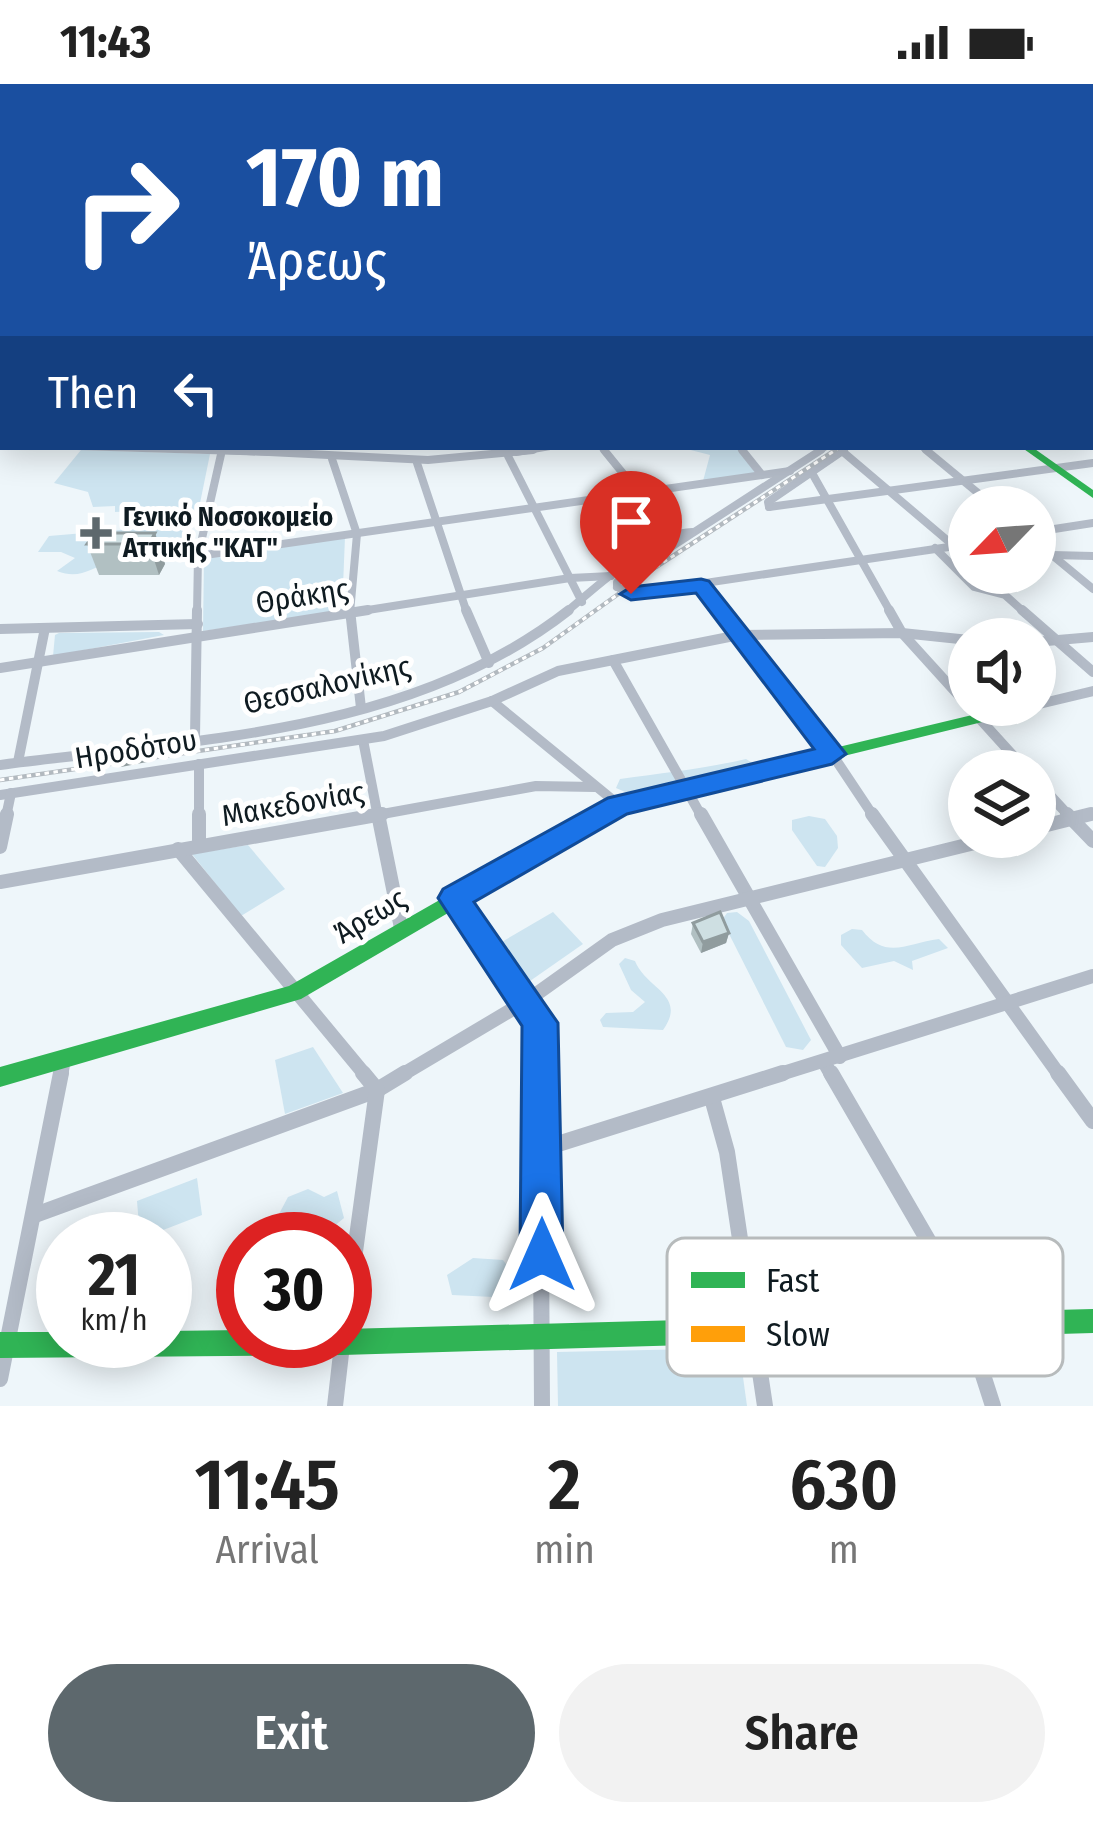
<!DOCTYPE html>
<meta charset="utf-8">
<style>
body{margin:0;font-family:"Fira Sans Condensed",sans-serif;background:#f2f2f2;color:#222;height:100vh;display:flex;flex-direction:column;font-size:45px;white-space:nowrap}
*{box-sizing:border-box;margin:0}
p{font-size:39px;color:#767676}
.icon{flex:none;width:66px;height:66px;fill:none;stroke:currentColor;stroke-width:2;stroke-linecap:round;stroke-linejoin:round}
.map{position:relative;height:1322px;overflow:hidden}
.drawer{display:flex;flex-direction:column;background:#fff;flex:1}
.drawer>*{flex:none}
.top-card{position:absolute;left:0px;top:0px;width:1095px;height:366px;box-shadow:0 6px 30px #0003;background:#1a4fa0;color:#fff;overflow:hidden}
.needle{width:78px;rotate:245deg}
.tools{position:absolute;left:948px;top:402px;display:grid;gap:24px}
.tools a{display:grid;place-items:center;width:108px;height:108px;border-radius:50%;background:#fff;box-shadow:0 6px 30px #0003;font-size:60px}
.speed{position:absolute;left:36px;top:1128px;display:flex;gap:24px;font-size:60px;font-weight:700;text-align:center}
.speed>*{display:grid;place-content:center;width:156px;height:156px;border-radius:50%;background:#fff;box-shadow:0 6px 30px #0003;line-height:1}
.speed small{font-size:30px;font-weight:400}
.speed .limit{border:18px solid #d22;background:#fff;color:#111}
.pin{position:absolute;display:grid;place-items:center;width:102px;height:102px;color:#fff;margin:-123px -51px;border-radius:50% 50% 50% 0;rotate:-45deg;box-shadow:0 0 12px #0007}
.pin .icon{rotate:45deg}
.me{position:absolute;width:132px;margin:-66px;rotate:0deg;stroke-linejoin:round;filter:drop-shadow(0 0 9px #0008)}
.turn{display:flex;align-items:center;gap:42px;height:252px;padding:0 48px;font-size:54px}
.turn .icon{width:156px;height:156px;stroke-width:2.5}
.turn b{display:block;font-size:84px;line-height:102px}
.then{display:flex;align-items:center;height:114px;padding:0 48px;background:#0003;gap:24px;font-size:45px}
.eta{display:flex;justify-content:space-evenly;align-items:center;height:204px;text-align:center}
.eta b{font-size:72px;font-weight:600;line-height:84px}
.button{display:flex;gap:24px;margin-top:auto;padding:24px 48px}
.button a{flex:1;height:138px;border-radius:72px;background:#5d686d;color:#fff;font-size:48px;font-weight:600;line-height:138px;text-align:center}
.button a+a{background:#f2f2f2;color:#222}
.status{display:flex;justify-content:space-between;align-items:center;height:84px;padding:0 60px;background:#fff;direction:ltr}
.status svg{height:33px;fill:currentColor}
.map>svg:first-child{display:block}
.green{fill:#cde4f0}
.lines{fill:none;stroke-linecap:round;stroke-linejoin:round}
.street-far5{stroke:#b3bbc7;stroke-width:4.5}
.street-far4{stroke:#b3bbc7;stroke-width:6}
.street-far3{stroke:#b3bbc7;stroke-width:8}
.street-far2{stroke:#b3bbc7;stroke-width:10}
.street-far1{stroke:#b3bbc7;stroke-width:14}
.street{stroke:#b3bbc7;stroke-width:16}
.fast{fill:#30b455;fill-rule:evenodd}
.slow{fill:#ff9f0a;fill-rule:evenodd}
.rail-casing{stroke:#b2b9bf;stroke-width:4.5}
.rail{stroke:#fff;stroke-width:3;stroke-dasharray:4.5;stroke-linecap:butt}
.street-bridge{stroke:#b3bbc7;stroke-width:8}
.wall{fill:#b1c0c2}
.shaded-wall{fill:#909c9e}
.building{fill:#cedfe2;stroke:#909c9e;stroke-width:3}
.route{fill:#1a73e8;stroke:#114b97;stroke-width:3}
.poi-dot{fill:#5d686d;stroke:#fff;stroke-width:4.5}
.labels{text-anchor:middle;stroke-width:10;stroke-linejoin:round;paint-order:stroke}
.far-poi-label{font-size:27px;font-weight:bold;fill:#0f1b21;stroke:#fff;text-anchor:start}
.street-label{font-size:30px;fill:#0f1b21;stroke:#fff}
.key{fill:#fff;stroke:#b7bbbc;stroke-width:3}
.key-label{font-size:33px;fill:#0f1b21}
</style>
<div class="status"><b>11:43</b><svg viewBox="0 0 49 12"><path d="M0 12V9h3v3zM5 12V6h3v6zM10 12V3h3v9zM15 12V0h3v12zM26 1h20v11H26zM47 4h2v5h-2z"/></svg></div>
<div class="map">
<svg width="1093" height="1322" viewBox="0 0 1093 1322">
<rect width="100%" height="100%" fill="#eef6fa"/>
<g class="green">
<polygon points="679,363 740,363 759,389 703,397 710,371"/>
<polygon points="81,366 210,370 198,429 141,434 135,427 115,428 115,422 93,423 88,408 54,399"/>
<path d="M149,437H190L186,462C164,481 138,472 112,478C90,484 80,496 57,487L75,474L61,468H38L49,452L120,446Z"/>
<polygon points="345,453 342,527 203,547 204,474"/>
<polygon points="59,549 159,548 164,551 53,572 55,551"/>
<path d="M746,675L754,680L632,711L616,704L620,695C663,689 702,685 746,675Z"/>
<polygon points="809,732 825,735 837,752 838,764 825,783 817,782 792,746 792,736"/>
<polygon points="248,761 285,805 241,832 192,770"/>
<polygon points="553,828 583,860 530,897 500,859"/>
<polygon points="737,828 749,837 811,956 803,966 786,963 722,836 727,829"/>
<path d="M852,845L862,846C886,877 907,859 939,855L948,864L912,877L913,886L894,877L862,884L841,861V851Z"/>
<path d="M625,874L635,877C646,905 688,911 663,946L603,943L600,936L606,929L633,928L645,918L631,906L619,880Z"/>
<polygon points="313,963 343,1009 285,1030 275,976"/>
<polygon points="197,1094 202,1131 140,1155 137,1117"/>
<polygon points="308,1105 324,1113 337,1107 344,1134 333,1143 330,1155 291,1155 282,1150 279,1130 288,1113"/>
<polygon points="473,1174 503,1176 515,1192 516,1204 493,1213 452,1211 447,1191"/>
<polygon points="739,1264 747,1322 558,1322 557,1268"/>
</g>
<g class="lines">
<polyline class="street-far5" points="0,160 3,156"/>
<g class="street-far4">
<polyline points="77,363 275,369"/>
<polyline points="601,363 606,369"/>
<polyline points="740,363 745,369"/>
<polyline points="922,363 929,369"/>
<polyline points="222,369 223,363"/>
<polyline points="516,369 550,363"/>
<polyline points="817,369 826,363"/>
<polyline points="839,369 844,366"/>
</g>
<g class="street-far3">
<polyline points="227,366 428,376 533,366"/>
<polyline points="604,366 673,451"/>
<polyline points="742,366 762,391"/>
<polyline points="926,366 995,423"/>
<polyline points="842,367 954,462"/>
<polyline points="508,372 582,518"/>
<polyline points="332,375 357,450 350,529"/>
<polyline points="417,379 467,529"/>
<polyline points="812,389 891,529"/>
<polyline points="769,423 1093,379"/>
<polyline points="769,423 768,418 844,366"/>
<polyline points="1035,448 1093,439"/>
<polyline points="1035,457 1093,505"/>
<polyline points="935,464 974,503 1005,511 1025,529"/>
<polyline points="1052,471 1093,472"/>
<polyline points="198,472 790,387"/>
<polyline points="701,502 722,529"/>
<polyline points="617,503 617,498 821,366"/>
<polyline points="631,510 969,460"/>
<polyline points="197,529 198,472 222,366"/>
<polyline points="349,529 570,494 611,492"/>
<path d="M565,529C594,505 655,448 692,448"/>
</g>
<g class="street-far2">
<polyline points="350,526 361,624"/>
<polyline points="466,526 489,579"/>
<polyline points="720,526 832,670 874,733"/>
<polyline points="889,526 902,549 1027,687"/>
<polyline points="1022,526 1093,588"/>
<polyline points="0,545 198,540"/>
<polyline points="1035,558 1093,553"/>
<polyline points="613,576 702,733"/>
<polyline points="0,584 368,526"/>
<polyline points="492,617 619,721"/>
<polyline points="1035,621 1093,607"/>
<polyline points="195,653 197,526"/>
<polyline points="363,656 378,733"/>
<polyline points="18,678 45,544"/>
<polyline points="199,680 199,733"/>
<path d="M0,681C193,655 410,651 569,526"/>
<polyline points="1035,695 1070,733"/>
<polyline points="0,711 384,652 492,617 558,587 739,551 902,549 969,556"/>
<polyline points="6,733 11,709"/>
<polyline points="366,733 536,702 595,703"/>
<polyline points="1079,733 1093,729"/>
</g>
<g class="street-far1">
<polyline points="199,730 199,761"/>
<polyline points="378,730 401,844"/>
<polyline points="701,730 840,973"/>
<polyline points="872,730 1060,992"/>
<polyline points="1067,730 1093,757"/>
<polyline points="1035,744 1091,730"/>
<polyline points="0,763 7,730"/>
<polyline points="178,765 366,992"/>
<polyline points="0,798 382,730"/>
<polyline points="454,814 540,939 540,992"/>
<polyline points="824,978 832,992"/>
<polyline points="61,992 64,975"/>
<polyline points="400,992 528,916 612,856 662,836 999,753"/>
<polyline points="774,992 1093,892"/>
</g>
<g class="street">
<polyline points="540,989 542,1322"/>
<polyline points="831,989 954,1201 993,1322"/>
<polyline points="1058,989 1093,1037"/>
<polyline points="712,1014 727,1068 765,1322"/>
<polyline points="542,1065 783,989"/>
<polyline points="35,1131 377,1006 405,989"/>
<polyline points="345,1241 377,1006 363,989"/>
<polyline points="0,1295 61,989"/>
<polyline points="335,1322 342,1261"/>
</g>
<g class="fast">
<rect x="1092" y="161" width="1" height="5"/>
<rect x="1092" y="248" width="1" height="4"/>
<rect x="1092" y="280" width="1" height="6"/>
<polygon points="1021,363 1032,363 1093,406 1093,414"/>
<polygon points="1035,617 1041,621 1039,624 624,726 301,915 0,1003 0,983 289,902 613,717 1014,621 1035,621"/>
<polygon points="1093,1225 1093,1249 342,1271 0,1274 0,1248 63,1248 63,1257 165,1257 165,1247 243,1246 243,1257 345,1257 345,1245"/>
</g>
<g class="slow">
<rect x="1092" y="216" width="1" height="4"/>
<polygon points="3,332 3,338 0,339 0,333"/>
</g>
<g class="rail-casing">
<polyline id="rail" points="0,696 335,647 459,608 543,564 656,483 840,363"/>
</g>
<use href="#rail" class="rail"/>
<polyline class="street-bridge" points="617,503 631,510"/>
</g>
<g class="wall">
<polygon points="155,449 165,480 159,491 99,491 87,460"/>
<polygon points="969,455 969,484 955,471 961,456"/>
<polygon points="693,839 729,849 726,859 701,869 691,850"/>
</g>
<g class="shaded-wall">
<polygon points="155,449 165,480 159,491 149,460"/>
<polygon points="984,489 1010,489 981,495"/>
<polygon points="144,662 148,673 147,678 121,683 116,672"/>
<polygon points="729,849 726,859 701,869 703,858"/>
</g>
<g class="building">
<polygon points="95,449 155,449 149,460 87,460"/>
<polygon points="144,662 143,667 116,672 117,665"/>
<polygon points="720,828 729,849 703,858 693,839"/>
</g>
<linearGradient id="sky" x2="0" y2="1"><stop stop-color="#9dbfed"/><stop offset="0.44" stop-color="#f7fbfd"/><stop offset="1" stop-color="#f7fbfd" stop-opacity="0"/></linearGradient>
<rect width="1093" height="329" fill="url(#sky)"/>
<polygon class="route" points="701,495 709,497 846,670 832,680 627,730 474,818 558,939 563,1171 557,1186 542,1193 526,1186 520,1171 522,942 438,814 443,805 608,714 814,665 696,509 631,516 620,510 631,503"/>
<path class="poi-dot" d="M90 431h12v12h12v12h-12v12h-12v-12h-12v-12h12z"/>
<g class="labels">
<g class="far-poi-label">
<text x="123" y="442">Γενικό Νοσοκομείο<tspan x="123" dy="31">Αττικής "ΚΑΤ"</tspan></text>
</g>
<g class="street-label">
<text transform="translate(302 512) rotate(-9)" y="10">Θράκης</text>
<text transform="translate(327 601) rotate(-13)" y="10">Θεσσαλονίκης</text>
<text transform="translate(136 665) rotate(-9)" y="10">Ηροδότου</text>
<text transform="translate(293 720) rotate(-10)" y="10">Μακεδονίας</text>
<text transform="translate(370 832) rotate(-31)" y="10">Άρεως</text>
</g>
</g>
<rect x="667" y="1154" width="396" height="138" rx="18" class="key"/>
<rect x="691" y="1188" width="54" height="16" fill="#30b455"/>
<rect x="691" y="1242" width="54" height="16" fill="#ff9f0a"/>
<g class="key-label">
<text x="766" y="1208">Fast</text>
<text x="766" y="1262">Slow</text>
</g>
</svg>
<div class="tools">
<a><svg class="needle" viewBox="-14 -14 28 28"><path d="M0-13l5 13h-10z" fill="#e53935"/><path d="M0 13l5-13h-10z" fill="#767676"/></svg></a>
<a><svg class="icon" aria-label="sound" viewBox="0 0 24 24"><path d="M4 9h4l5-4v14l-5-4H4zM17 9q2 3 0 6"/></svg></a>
<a><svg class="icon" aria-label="layers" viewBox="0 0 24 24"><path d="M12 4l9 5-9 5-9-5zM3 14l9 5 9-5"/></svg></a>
</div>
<div class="speed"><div>21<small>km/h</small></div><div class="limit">30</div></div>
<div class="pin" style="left:631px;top:510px;background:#d93025"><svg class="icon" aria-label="arrive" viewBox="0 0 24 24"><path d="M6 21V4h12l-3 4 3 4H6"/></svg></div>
<svg class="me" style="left:542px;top:1171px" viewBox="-20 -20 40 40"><path d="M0-17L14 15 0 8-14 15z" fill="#1a73e8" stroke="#fff" stroke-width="4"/></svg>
<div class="top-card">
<div class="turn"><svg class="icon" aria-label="right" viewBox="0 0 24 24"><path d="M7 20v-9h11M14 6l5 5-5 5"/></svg><div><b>170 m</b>Άρεως</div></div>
<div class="then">Then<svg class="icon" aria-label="left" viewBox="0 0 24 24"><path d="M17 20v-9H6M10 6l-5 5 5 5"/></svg></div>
</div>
</div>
<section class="drawer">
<div class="eta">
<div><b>11:45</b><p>Arrival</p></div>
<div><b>2</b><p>min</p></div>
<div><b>630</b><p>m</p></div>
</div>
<div class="button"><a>Exit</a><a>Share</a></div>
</section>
